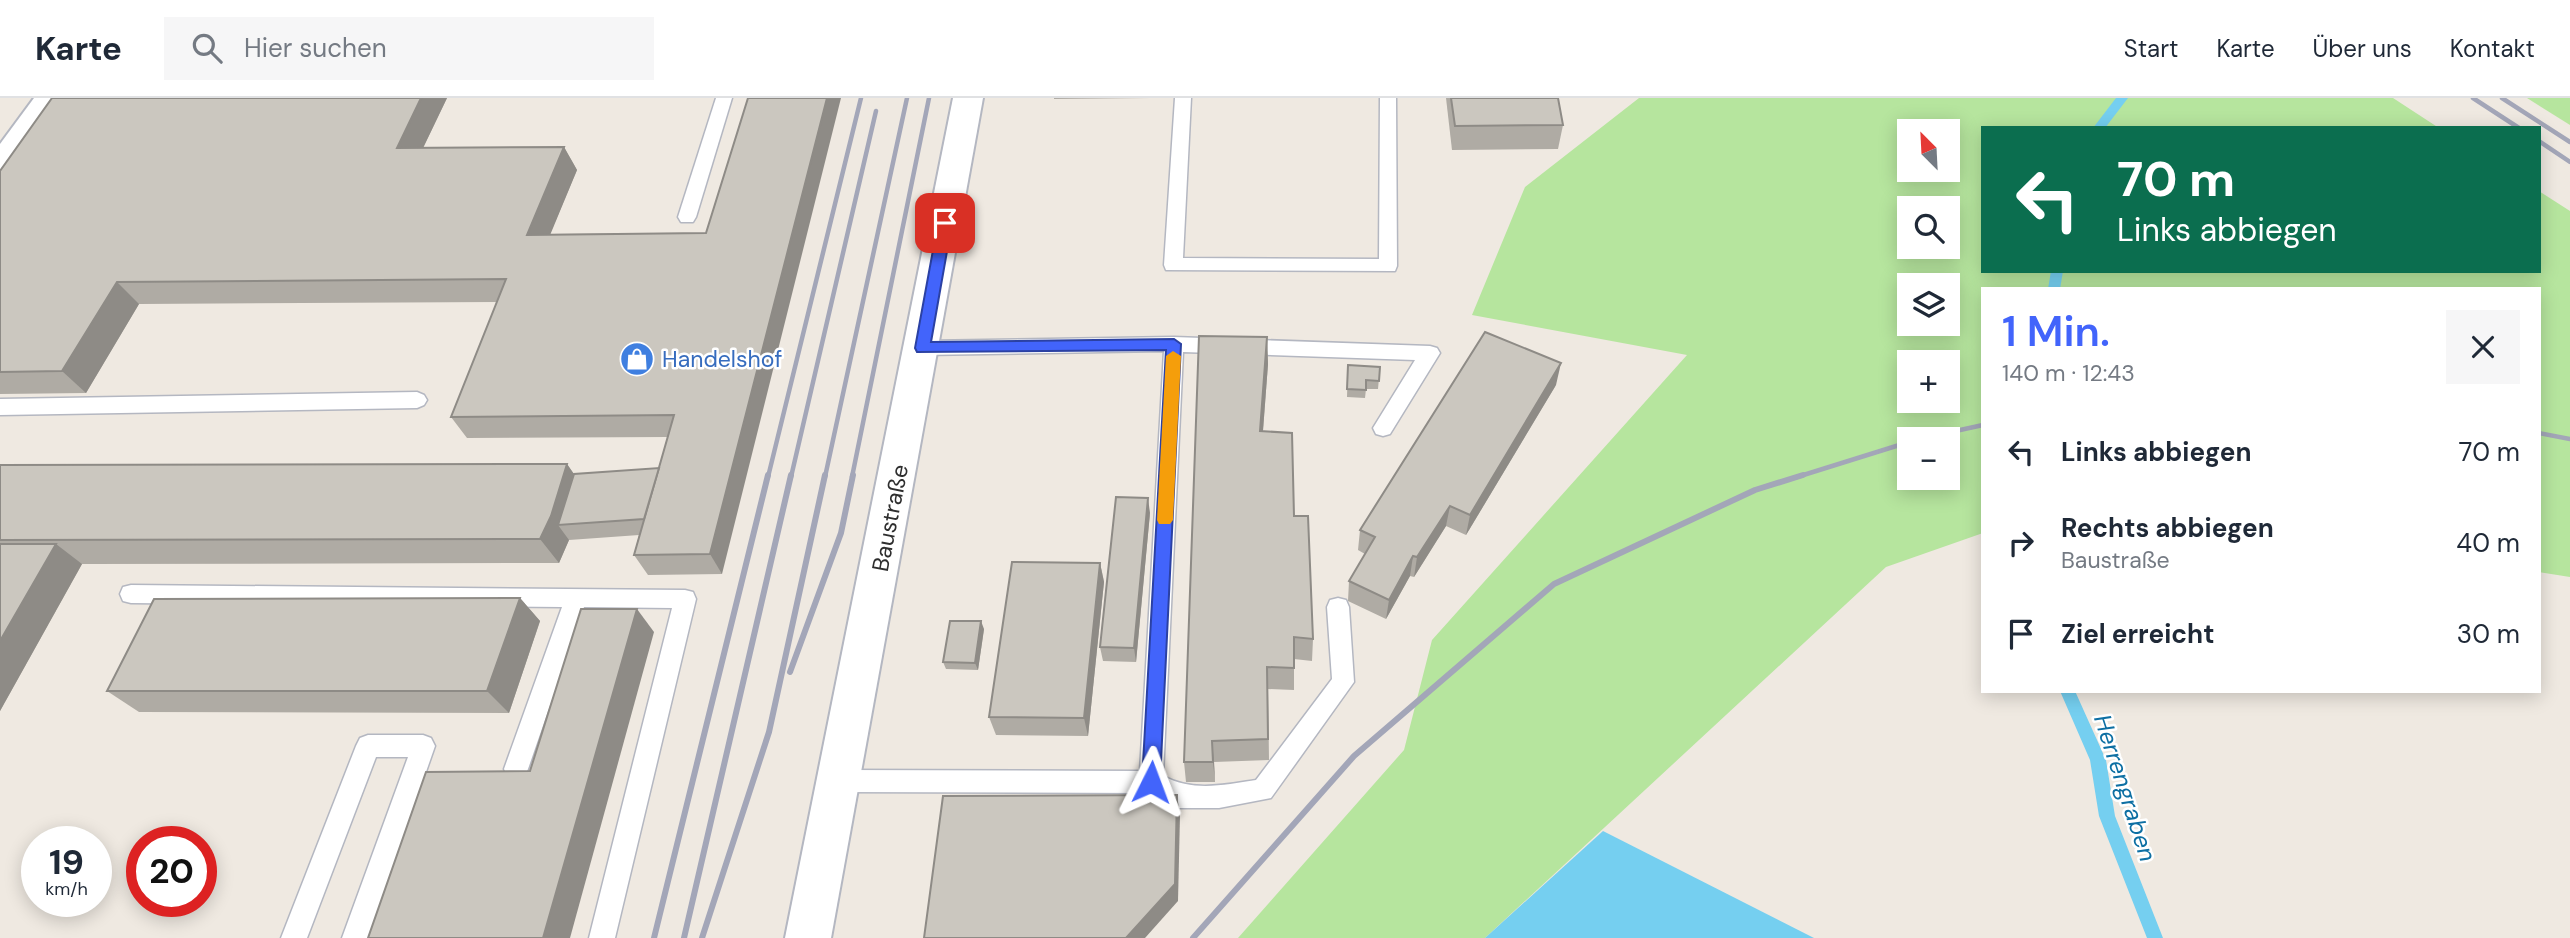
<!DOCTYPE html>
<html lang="de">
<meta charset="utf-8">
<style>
body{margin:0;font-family:"DM Sans",sans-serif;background:#f6f6f7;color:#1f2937;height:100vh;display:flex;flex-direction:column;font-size:26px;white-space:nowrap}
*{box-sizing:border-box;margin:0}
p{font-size:23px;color:#747a83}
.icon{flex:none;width:38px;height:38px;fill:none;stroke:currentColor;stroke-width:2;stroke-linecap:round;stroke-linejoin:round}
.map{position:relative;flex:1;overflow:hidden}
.drawer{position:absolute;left:1981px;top:189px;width:560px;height:406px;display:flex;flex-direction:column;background:#fff;border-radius:0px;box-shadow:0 4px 18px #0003}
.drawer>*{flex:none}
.guide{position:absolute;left:1981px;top:28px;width:560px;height:147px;border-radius:0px;box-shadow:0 4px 18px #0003;background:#0b6e4f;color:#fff;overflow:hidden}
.needle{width:46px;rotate:336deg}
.fabs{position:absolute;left:1897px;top:21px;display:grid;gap:14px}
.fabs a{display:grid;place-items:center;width:63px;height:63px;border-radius:0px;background:#fff;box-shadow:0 4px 18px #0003;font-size:35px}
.speed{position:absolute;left:21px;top:728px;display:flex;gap:14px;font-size:35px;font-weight:700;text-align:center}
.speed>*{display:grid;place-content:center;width:91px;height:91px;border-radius:50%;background:#fff;box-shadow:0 4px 18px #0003;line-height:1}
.speed small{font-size:18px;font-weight:400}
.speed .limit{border:10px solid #d22;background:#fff;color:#111}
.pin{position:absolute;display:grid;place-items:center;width:60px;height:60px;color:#fff;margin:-30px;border-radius:14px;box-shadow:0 4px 10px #0006}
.me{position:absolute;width:77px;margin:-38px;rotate:3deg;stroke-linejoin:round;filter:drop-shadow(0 0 5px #0008)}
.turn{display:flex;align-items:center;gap:24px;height:147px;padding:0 21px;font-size:32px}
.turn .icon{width:91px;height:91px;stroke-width:2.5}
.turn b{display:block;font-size:49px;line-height:60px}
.round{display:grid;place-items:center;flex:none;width:74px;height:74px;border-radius:0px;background:#f6f6f7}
.head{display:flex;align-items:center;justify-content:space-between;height:119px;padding:0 21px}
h1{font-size:42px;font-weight:600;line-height:52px;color:#4264fb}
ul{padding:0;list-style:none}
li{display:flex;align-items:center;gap:21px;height:91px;padding:0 21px}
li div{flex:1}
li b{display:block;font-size:26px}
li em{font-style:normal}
header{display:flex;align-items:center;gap:42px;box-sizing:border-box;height:98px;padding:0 35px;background:#fff;border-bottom:2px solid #e0e1e3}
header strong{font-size:33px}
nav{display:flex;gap:38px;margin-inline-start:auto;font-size:24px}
.search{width:490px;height:63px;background:#f6f6f7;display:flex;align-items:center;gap:18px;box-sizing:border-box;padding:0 24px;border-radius:0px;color:#747a83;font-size:26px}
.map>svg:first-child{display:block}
.green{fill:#b6e59e;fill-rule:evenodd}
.water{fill:#75cff0}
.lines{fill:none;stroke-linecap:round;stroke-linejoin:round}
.stream{fill:#75cff0;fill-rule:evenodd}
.service-casing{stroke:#b4b7c1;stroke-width:3}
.minor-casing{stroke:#b4b7c1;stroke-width:4}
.service{fill:#fff;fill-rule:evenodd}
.minor{fill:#fff;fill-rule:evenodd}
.rail-far1{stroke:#a3a6b8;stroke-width:4.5}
.rail{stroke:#a3a6b8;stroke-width:6}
.wall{fill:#afaba4}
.shaded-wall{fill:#8e8b86}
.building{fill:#cbc7bf;stroke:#8e8b86;stroke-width:2}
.route{fill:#4264fb;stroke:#2b41a3;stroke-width:2}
.slow{fill:#f59e0b}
.labels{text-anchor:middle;stroke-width:5;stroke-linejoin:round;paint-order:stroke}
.shop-label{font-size:23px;fill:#366cbe;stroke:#fff;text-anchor:start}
.street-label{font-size:23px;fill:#2e2e2e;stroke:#fff}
.water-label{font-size:24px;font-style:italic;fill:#0d6fa3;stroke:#fff}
</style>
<header>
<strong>Karte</strong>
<div class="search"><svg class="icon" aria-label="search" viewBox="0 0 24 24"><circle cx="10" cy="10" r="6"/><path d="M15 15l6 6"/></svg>Hier suchen</div>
<nav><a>Start</a><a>Karte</a><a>Über uns</a><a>Kontakt</a></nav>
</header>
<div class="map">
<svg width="2570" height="840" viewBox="0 0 2570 840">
<rect width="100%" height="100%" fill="#efe9e1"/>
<g class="green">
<path d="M1639,0H2393L2439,30H1983V173H2539V93L2570,113V479L2539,474V191H1983V435L1886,469L1485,840H1238L1404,652L1432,542L1687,257L1472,217L1525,89ZM1909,33H1948V72H1909ZM1909,110H1948V149H1909ZM1909,187H1948V226H1909ZM1909,264H1948V303H1909ZM1909,341H1948V380H1909Z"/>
<polygon points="2527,0 2570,0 2570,27"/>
</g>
<polygon class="water" points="1603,733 1814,840 1485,840"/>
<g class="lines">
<g class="stream">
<polygon points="2116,0 2128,0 2105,30 2093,30"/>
<polygon points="2051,173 2063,173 2060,191 2048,191"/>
<polygon points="2060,593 2075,593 2106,662 2115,718 2163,840 2147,840 2099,718 2090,662"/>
</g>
<g class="service-casing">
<g id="service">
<polygon points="716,0 732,0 696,119 693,124 681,124 678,119"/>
<polygon points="1175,0 1191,0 1183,160 1379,161 1380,0 1396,0 1397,168 1395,173 1166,172 1164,167"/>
<path d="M1174,239L1430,248L1437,250L1440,255L1390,336L1383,338L1376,336L1373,330L1415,262L1183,254L1163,678C1194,694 1223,687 1256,682L1332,581L1327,509L1330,502L1338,500L1346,502L1349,509L1354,584L1271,700L1219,710H1179L1149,695L840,694L832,691L828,683L832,675L840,672L1140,673L1164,253L922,257L915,255L912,250L915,245L922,243Z"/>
<polygon points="417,294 424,297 427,302 424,307 417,310 0,317 0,301"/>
<polygon points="131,487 685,492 693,494 696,501 615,840 589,840 672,510 584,509 528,671 524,679 516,682 508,679 504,671 562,509 131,505 123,503 120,496 123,489"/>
<polygon points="368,637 423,637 431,640 435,648 368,840 342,840 408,659 376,659 307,840 281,840 356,648 360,640"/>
</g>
</g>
<g class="minor-casing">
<g id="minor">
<polygon points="34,0 65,0 11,77 0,80 0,46"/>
<polygon points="953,0 983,0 831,840 785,840"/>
</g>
</g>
<use href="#service" class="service"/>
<use href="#minor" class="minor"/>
<g class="rail-far1">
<polyline points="2473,0 2519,30"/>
<polyline points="2502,0 2570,44"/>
<polyline points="2539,43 2570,64"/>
<polyline points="2539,335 2570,341"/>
<polyline points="1919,341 1983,327"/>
<polyline points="768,379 861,0"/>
<polyline points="791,379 876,13"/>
<polyline points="825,379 907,0"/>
<polyline points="852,379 929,0"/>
<polyline points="1797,379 1909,344"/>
</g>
<g class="rail">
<polyline points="790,574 841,435 853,377"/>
<polyline points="654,840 768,377"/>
<polyline points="684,840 791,377"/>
<polyline points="702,840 769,634 825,377"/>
<polyline points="1193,840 1354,658 1554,486 1755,392 1803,377"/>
</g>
</g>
<g class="wall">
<polygon points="52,0 447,0 423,50 564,49 577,72 550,136 706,135 722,476 648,477 634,457 639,437 569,442 559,465 82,466 0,613 0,367 567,366 574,376 659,370 668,339 467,340 451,319 497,204 139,206 86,295 0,296 0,73"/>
<polygon points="1054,0 1150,0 1054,1"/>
<polygon points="1446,0 1558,0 1563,27 1558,51 1452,52"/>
<polygon points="1267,239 1268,266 1263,333 1294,418 1313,541 1312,563 1294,561 1294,592 1268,591 1269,662 1214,664 1215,684 1186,684 1184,664"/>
<polygon points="1348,267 1380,269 1378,291 1366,291 1365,300 1347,299"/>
<polygon points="1556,287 1466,437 1446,428 1414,479 1410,478 1386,521 1348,503 1349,483 1365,456 1358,452 1360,432"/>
<polygon points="1150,415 1136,564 1103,563 1100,549"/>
<polygon points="1100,465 1104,484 1088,638 996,637 989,619"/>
<polygon points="520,500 540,523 509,615 139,614 107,593"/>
<polygon points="984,531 978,572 946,571 943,564"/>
</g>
<g class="shaded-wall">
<polygon points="421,0 447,0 412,73 397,50"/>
<polygon points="827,0 841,0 722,476 710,456"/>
<polygon points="564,49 577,72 541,159 527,137"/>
<polygon points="117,184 139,206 86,295 62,273"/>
<polygon points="1267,239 1268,266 1261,358 1260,333"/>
<polygon points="1561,265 1556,287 1466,437 1470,417"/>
<polygon points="567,366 584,391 558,427 569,442 559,465 540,441"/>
<polygon points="1148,400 1150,415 1136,564 1134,550"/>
<polygon points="1450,408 1446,428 1414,479 1417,459"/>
<polygon points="56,446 82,466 0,613 0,543"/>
<polygon points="1413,458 1410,478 1386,521 1389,502"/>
<polygon points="1100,465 1104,484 1088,638 1084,620"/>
<polygon points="520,500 540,523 509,615 487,593"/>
<polygon points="637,511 654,534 570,840 543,840"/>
<polygon points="981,523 984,531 978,572 975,565"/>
<polygon points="1212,643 1214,664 1215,684 1213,664"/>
<polygon points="1177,697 1180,717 1178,803 1145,840 1126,840"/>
</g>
<g class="building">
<polygon points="52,0 421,0 397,50 564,49 527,137 706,135 748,0 827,0 710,456 634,457 674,317 451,319 506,181 117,184 62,273 0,274 0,73"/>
<polygon points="1451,0 1558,0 1563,27 1455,28"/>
<polygon points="1485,234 1561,265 1470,417 1450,408 1417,459 1413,458 1389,502 1349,483 1375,439 1360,432"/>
<polygon points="1199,238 1267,239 1260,333 1292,335 1294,418 1308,418 1313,541 1294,539 1294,570 1267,569 1268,641 1212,643 1213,664 1184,664"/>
<polygon points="1348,267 1380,269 1379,283 1366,282 1366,292 1347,291"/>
<polygon points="567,366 551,418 540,441 0,442 0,367"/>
<polygon points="659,370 644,421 558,427 574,376"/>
<polygon points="1116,399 1148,400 1134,550 1100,549"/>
<polygon points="0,446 56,446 0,543"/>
<polygon points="1012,464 1100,465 1084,620 989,619"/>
<polygon points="520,500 487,593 107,593 154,501"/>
<polygon points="581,511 637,511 543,840 368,840 426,674 530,673"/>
<polygon points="950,523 981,523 975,565 943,564"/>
<polygon points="1177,697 1175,786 1126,840 924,840 943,698"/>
</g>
<polygon class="route" points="945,120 952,125 931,244 1174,241 1181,246 1160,684 1157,689 1151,692 1145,689 1142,684 1166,252 917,254 915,250 938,125"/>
<polygon class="slow" points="1173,253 1181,258 1173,422 1170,426 1159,426 1157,422 1166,258"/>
<defs>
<g id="shop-disc" transform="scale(1.75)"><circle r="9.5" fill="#3f7fe0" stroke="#fff"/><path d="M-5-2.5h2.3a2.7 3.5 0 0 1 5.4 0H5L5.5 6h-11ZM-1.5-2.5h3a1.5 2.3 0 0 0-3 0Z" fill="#fff"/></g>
</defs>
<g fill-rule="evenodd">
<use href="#shop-disc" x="637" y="261"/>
</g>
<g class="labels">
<g class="shop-label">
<text x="662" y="269">Handelshof</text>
</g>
<g class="street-label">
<text transform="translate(890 420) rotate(-79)" y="8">Baustraße</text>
</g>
<g class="water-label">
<text transform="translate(2125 690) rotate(72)" y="8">Herrengraben</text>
</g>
</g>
</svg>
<div class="fabs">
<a><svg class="needle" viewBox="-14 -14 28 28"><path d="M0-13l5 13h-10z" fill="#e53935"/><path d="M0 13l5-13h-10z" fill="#747a83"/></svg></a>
<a><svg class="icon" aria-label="search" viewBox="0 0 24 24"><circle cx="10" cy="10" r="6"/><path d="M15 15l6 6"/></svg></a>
<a><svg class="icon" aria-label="layers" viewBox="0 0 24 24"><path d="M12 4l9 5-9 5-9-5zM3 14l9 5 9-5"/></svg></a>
<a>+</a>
<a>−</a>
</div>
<div class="speed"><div>19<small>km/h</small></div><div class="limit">20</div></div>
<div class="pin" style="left:945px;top:125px;background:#d93025"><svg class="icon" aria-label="arrive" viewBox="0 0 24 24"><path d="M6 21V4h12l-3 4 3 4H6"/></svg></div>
<svg class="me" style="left:1151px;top:684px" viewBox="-20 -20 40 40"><path d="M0-17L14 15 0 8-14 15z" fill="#4264fb" stroke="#fff" stroke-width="4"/></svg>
<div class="guide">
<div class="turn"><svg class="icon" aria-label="left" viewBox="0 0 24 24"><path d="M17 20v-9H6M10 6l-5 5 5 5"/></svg><div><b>70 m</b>Links abbiegen</div></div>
</div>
<section class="drawer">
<div class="head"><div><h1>1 Min.</h1><p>140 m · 12:43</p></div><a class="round"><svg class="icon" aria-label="close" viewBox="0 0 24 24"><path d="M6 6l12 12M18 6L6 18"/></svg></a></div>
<ul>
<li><svg class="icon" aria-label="left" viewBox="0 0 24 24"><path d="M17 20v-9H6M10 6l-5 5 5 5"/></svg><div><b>Links abbiegen</b></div><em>70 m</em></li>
<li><svg class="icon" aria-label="right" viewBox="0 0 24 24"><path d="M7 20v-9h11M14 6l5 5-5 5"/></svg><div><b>Rechts abbiegen</b><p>Baustraße</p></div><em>40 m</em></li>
<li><svg class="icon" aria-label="arrive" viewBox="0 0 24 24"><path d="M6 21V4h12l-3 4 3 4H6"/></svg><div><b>Ziel erreicht</b></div><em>30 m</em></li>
</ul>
</section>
</div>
